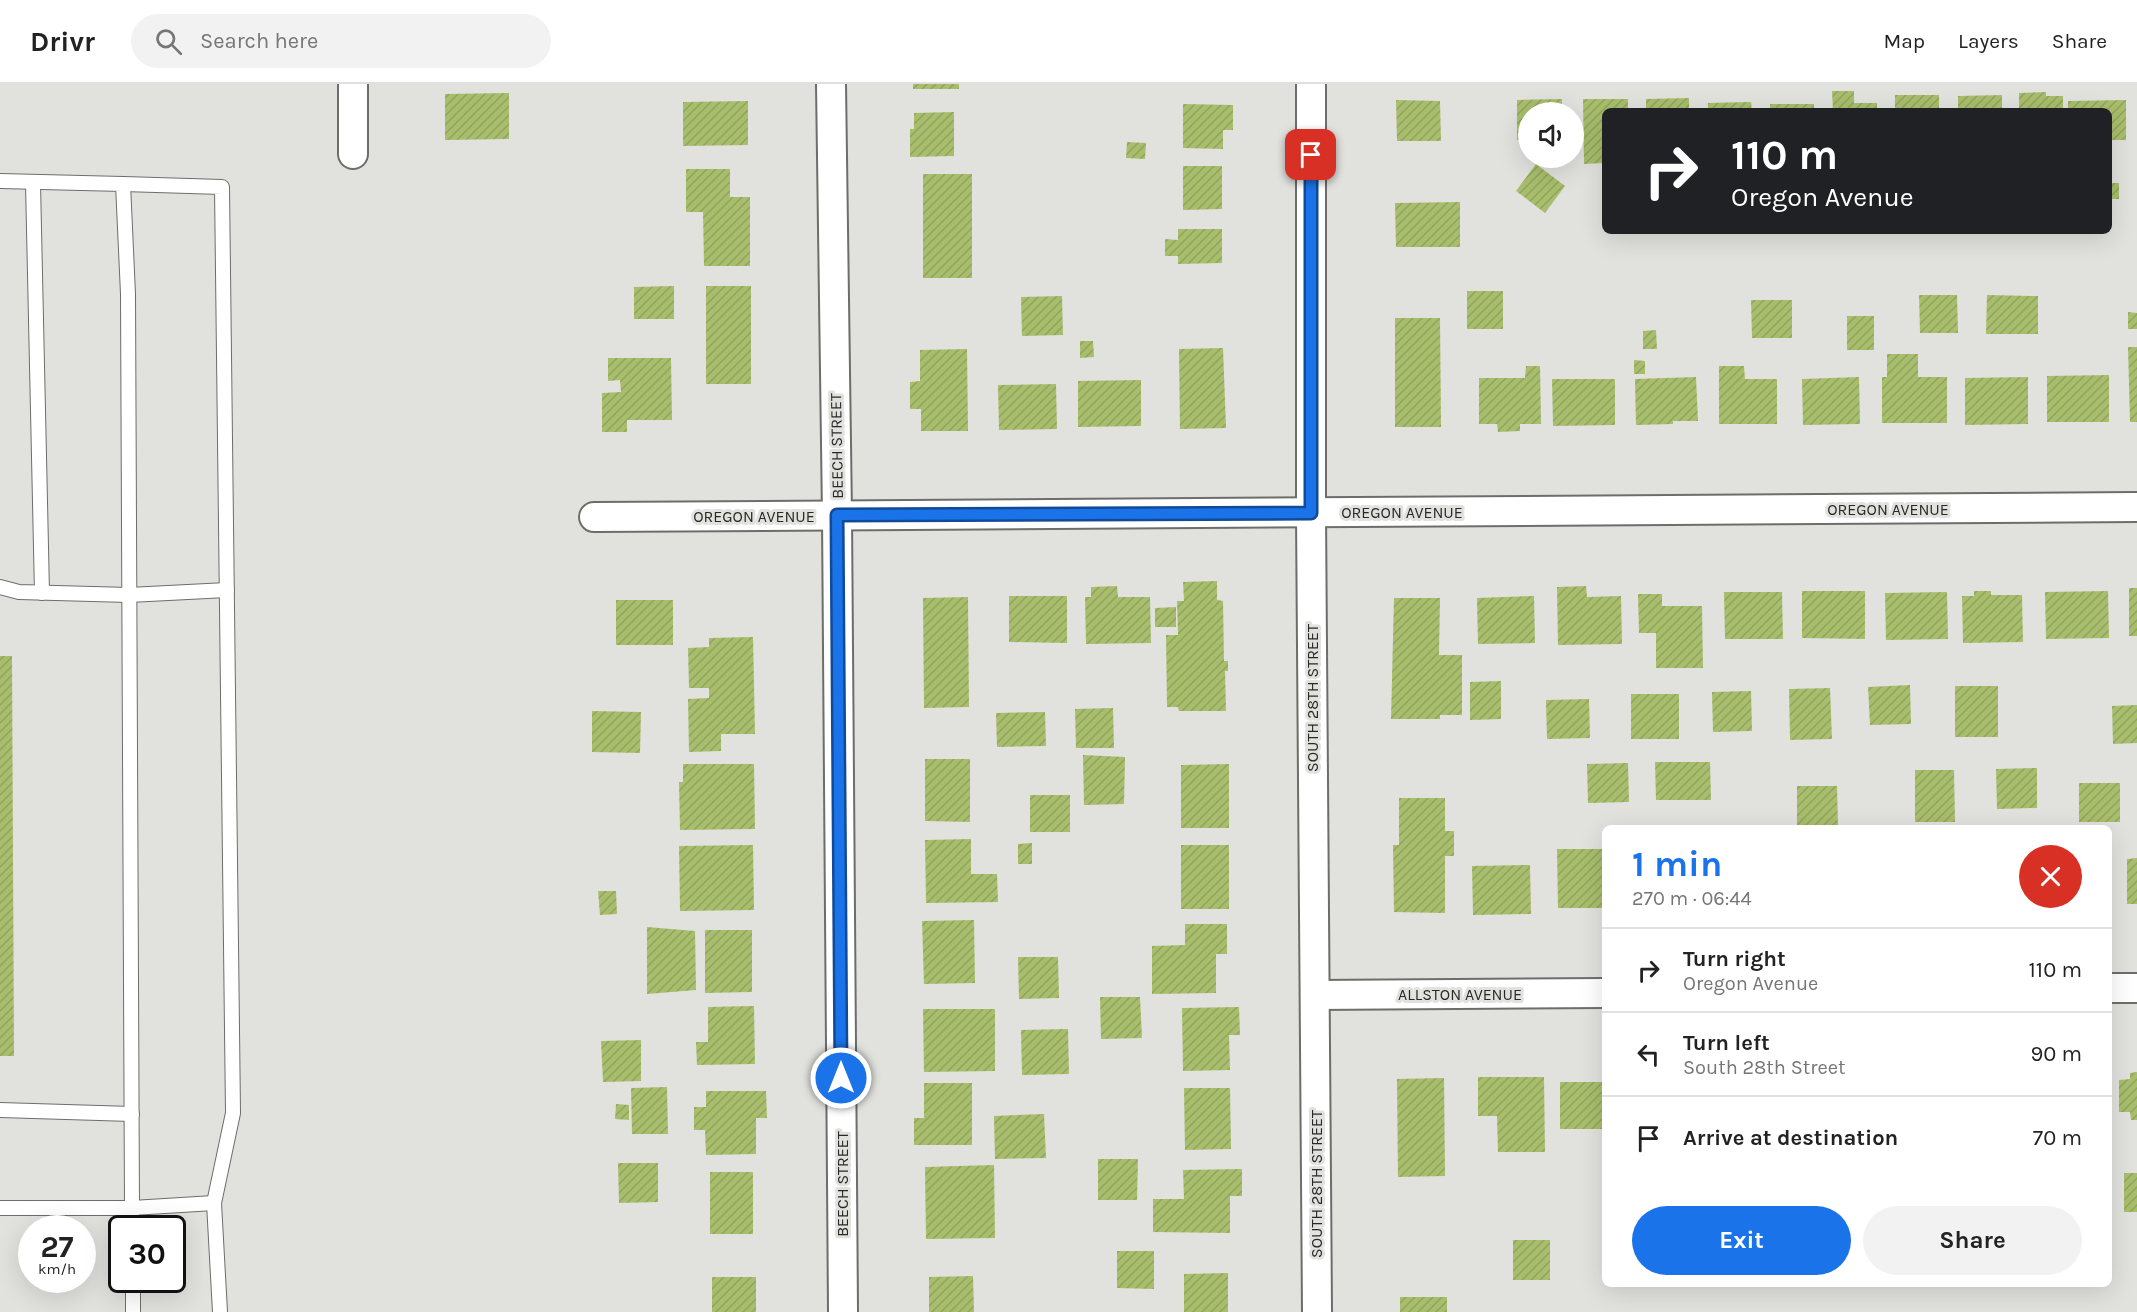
<!DOCTYPE html>
<meta charset="utf-8">
<style>
body{margin:0;font-family:Karla,sans-serif;background:#f2f2f2;color:#222;height:100vh;display:flex;flex-direction:column;font-size:22px;white-space:nowrap}
*{box-sizing:border-box;margin:0}
p{font-size:20px;color:#767676}
.icon{flex:none;width:33px;height:33px;fill:none;stroke:currentColor;stroke-width:2;stroke-linecap:round;stroke-linejoin:round}
.map{position:relative;flex:1;overflow:hidden}
.sheet{position:absolute;left:1602px;top:741px;width:510px;height:462px;display:flex;flex-direction:column;background:#fff;border-radius:9px;box-shadow:0 6px 24px #0002}
.sheet>*{flex:none}
.guide{position:absolute;left:1602px;top:24px;width:510px;height:126px;border-radius:9px;box-shadow:0 6px 24px #0002;background:#202124;color:#fff;overflow:hidden}
.fabs{position:absolute;left:1518px;top:18px;display:grid;gap:12px}
.fabs a{display:grid;place-items:center;width:66px;height:66px;border-radius:50%;background:#fff;box-shadow:0 6px 24px #0002;font-size:30px}
.speed{position:absolute;left:18px;top:1131px;display:flex;gap:12px;font-size:30px;font-weight:700;text-align:center}
.speed>*{display:grid;place-content:center;width:78px;height:78px;border-radius:50%;background:#fff;box-shadow:0 6px 24px #0002;line-height:1}
.speed small{font-size:15px;font-weight:400}
.speed .limit{border:3px solid #111;border-radius:9px;background:#fff;color:#111}
.pin{position:absolute;display:grid;place-items:center;width:51px;height:51px;color:#fff;margin:-26px;border-radius:12px;box-shadow:0 3px 9px #0006}
.me{position:absolute;width:66px;margin:-33px;rotate:0deg;stroke-linejoin:round;filter:drop-shadow(0 0 4px #0008)}
.turn{display:flex;align-items:center;gap:21px;height:126px;padding:0 30px;font-size:27px}
.turn .icon{width:78px;height:78px;stroke-width:2.5}
.turn b{display:block;font-size:42px;line-height:51px}
.round{display:grid;place-items:center;flex:none;width:63px;height:63px;border-radius:32px;background:#f2f2f2}
.summary{display:flex;align-items:center;justify-content:space-between;height:102px;padding:0 30px}
h1{font-size:36px;font-weight:700;line-height:45px;color:#1a73e8}
.cta{display:flex;gap:12px;margin-top:auto;padding:12px 30px}
.cta a{flex:1;height:69px;border-radius:36px;background:#1a73e8;color:#fff;font-size:24px;font-weight:700;line-height:69px;text-align:center}
.cta a+a{background:#f2f2f2;color:#222}
ul{padding:0;list-style:none}
li{display:flex;align-items:center;gap:18px;height:84px;padding:0 30px;border-top:2px solid #e0e0e0}
li div{flex:1}
li b{display:block;font-size:22px}
li em{font-style:normal}
header{display:flex;align-items:center;gap:36px;box-sizing:border-box;height:84px;padding:0 30px;background:#fff;border-bottom:2px solid #e0e0e0}
header strong{font-size:28px}
nav{display:flex;gap:33px;margin-inline-start:auto;font-size:21px}
.search{width:420px;height:54px;background:#f2f2f2;display:flex;align-items:center;gap:15px;box-sizing:border-box;padding:0 21px;border-radius:33px;color:#767676;font-size:22px}
.map>svg:first-child{display:block}
.building{fill:url(#building-hatch)}
.lines{fill:none;stroke-linecap:round;stroke-linejoin:round}
.service-casing{stroke:#6d6e6a;stroke-width:16}
.minor-casing{stroke:#6d6e6a;stroke-width:32}
.service{stroke:#fff;stroke-width:14}
.minor{stroke:#fff;stroke-width:28}
.route-casing{stroke:#114b97;stroke-width:15}
.route{stroke:#1a73e8;stroke-width:10}
.labels{text-anchor:middle;stroke-width:6;stroke-linejoin:round;paint-order:stroke}
.street-label{font-size:16px;fill:#282927;stroke:#e1e2de}
</style>
<header>
<strong>Drivr</strong>
<div class="search"><svg class="icon" aria-label="search" viewBox="0 0 24 24"><circle cx="10" cy="10" r="6"/><path d="M15 15l6 6"/></svg>Search here</div>
<nav><a>Map</a><a>Layers</a><a>Share</a></nav>
</header>
<div class="map">
<svg width="2137" height="1228" viewBox="0 0 2137 1228">
<defs>
<pattern id="building-hatch" width="6" height="6" patternUnits="userSpaceOnUse" patternTransform="scale(1.5)"><rect width="6" height="6" fill="#a9be6c"/><path d="M-1 1l2-2M0 6l6-6M5 7l2-2" fill="none" stroke="#91a35e"/></pattern>
</defs>
<rect width="100%" height="100%" fill="#e1e2de"/>
<g class="building">
<rect x="913" y="0" width="46" height="5"/>
<polygon points="1832,7 1854,7 1854,19 1877,19 1877,27 1833,27"/>
<polygon points="2046,8 2046,12 2063,12 2063,27 2019,27 2019,9"/>
<polygon points="509,9 509,55 445,56 445,10"/>
<rect x="1895" y="11" width="44" height="16"/>
<polygon points="2002,11 2002,27 1958,27 1958,12"/>
<polygon points="1689,14 1689,27 1646,27 1646,15"/>
<polygon points="1562,15 1562,28 1528,28 1528,56 1517,56 1517,16"/>
<polygon points="1583,15 1628,15 1628,27 1605,27 1605,79 1584,80"/>
<polygon points="1396,16 1440,17 1441,57 1397,57"/>
<polygon points="2126,16 2126,56 2109,56 2109,27 2068,27 2068,17"/>
<polygon points="748,17 748,61 683,62 683,18"/>
<polygon points="1751,18 1752,27 1708,27 1708,19"/>
<polygon points="1183,20 1233,21 1233,46 1223,46 1223,65 1183,64"/>
<rect x="1770" y="20" width="44" height="7"/>
<polygon points="954,28 954,72 910,73 910,45 914,45 914,29"/>
<polygon points="1127,58 1146,59 1145,75 1126,74"/>
<polygon points="1536,80 1565,102 1545,129 1516,107"/>
<polygon points="1183,82 1222,82 1222,125 1183,126"/>
<polygon points="686,85 730,85 730,113 750,113 750,182 704,182 703,128 686,128"/>
<rect x="923" y="90" width="49" height="104"/>
<rect x="2109" y="99" width="10" height="16"/>
<polygon points="1460,118 1460,163 1396,163 1395,119"/>
<polygon points="1178,145 1222,145 1222,179 1178,180 1178,172 1165,172 1165,155 1178,156"/>
<polygon points="674,202 674,235 634,235 634,203"/>
<rect x="706" y="202" width="45" height="98"/>
<rect x="1467" y="207" width="36" height="38"/>
<polygon points="1919,211 1957,211 1958,249 1920,249"/>
<polygon points="1987,211 2038,212 2038,250 1986,250"/>
<polygon points="1062,212 1063,251 1022,252 1021,213"/>
<polygon points="1751,216 1792,216 1792,254 1752,254"/>
<polygon points="2128,228 2137,229 2137,245 2128,245"/>
<rect x="1847" y="232" width="27" height="34"/>
<polygon points="1395,234 1440,234 1441,343 1395,343"/>
<polygon points="1656,246 1657,265 1643,265 1643,247"/>
<polygon points="1080,257 1093,257 1094,273 1080,274"/>
<polygon points="2128,263 2137,263 2137,338 2130,338"/>
<polygon points="1223,264 1226,344 1180,345 1179,265"/>
<polygon points="967,265 968,347 921,347 921,325 910,325 910,298 920,297 920,266"/>
<polygon points="1887,270 1918,270 1918,293 1947,293 1947,339 1882,339 1882,293 1887,293"/>
<polygon points="608,274 671,274 672,336 627,336 627,348 602,348 602,309 621,308 620,296 608,297"/>
<polygon points="1634,276 1645,277 1645,290 1634,290"/>
<polygon points="1526,282 1540,282 1541,340 1520,340 1520,347 1498,348 1497,340 1479,340 1479,294 1525,294"/>
<polygon points="1719,282 1744,282 1745,295 1777,295 1777,340 1719,340"/>
<polygon points="2109,291 2109,338 2047,338 2047,292"/>
<polygon points="1696,293 1698,337 1673,337 1673,340 1636,341 1635,295"/>
<polygon points="1859,293 1860,340 1803,341 1802,295"/>
<polygon points="2028,293 2028,340 1965,341 1965,294"/>
<polygon points="1552,295 1615,295 1615,341 1553,342"/>
<polygon points="1141,296 1141,342 1078,343 1078,297"/>
<polygon points="1056,300 1057,345 999,346 998,301"/>
<polygon points="1217,497 1217,516 1223,517 1224,577 1228,577 1228,587 1225,587 1226,627 1179,627 1178,623 1167,623 1166,551 1178,551 1177,517 1184,517 1183,498"/>
<polygon points="1117,502 1118,513 1150,513 1151,559 1086,560 1085,513 1091,513 1091,503"/>
<polygon points="1586,502 1587,513 1621,512 1622,560 1558,561 1557,503"/>
<rect x="2129" y="504" width="8" height="48"/>
<polygon points="1802,507 1865,507 1865,555 1802,554"/>
<polygon points="1974,507 1991,507 1991,511 2022,511 2023,558 1963,559 1962,512 1974,512"/>
<polygon points="2108,507 2109,554 2046,555 2045,508"/>
<polygon points="1724,508 1782,508 1783,555 1725,555"/>
<polygon points="1947,508 1948,555 1886,556 1885,509"/>
<polygon points="1638,510 1662,510 1662,522 1702,522 1703,584 1656,584 1656,549 1639,549"/>
<polygon points="1009,512 1067,512 1067,559 1009,558"/>
<polygon points="1534,512 1535,559 1478,560 1477,514"/>
<polygon points="968,513 969,623 924,624 923,514"/>
<polygon points="1394,514 1440,514 1439,571 1462,571 1462,631 1440,631 1440,635 1391,635"/>
<rect x="616" y="516" width="57" height="45"/>
<polygon points="1176,523 1176,543 1155,543 1155,524"/>
<polygon points="753,553 755,650 721,650 721,667 689,668 688,615 709,614 709,604 689,604 688,564 709,563 709,554"/>
<polygon points="0,572 12,572 14,972 0,972"/>
<polygon points="1501,597 1501,635 1470,636 1470,598"/>
<polygon points="1910,601 1911,640 1870,641 1868,603"/>
<rect x="1955" y="602" width="43" height="51"/>
<polygon points="1830,604 1832,655 1790,656 1789,605"/>
<polygon points="1751,607 1752,647 1713,648 1712,608"/>
<rect x="1631" y="610" width="48" height="45"/>
<polygon points="1589,615 1590,654 1547,655 1546,616"/>
<polygon points="2137,621 2137,659 2113,660 2112,622"/>
<polygon points="1113,624 1114,664 1076,664 1075,625"/>
<polygon points="592,627 641,628 640,669 592,668"/>
<polygon points="1045,628 1046,662 997,663 996,629"/>
<polygon points="1083,671 1125,673 1124,720 1084,721"/>
<polygon points="925,675 970,675 970,738 925,737"/>
<polygon points="1655,678 1710,678 1711,716 1656,716"/>
<polygon points="1628,679 1629,718 1588,719 1587,680"/>
<polygon points="683,680 754,680 755,745 680,746 679,698 683,698"/>
<polygon points="1229,680 1229,744 1181,744 1181,681"/>
<polygon points="2037,684 2037,724 1997,725 1996,685"/>
<polygon points="1915,686 1954,686 1955,738 1915,738"/>
<rect x="2079" y="699" width="41" height="39"/>
<polygon points="1797,702 1837,702 1838,742 1797,742"/>
<rect x="1030" y="711" width="40" height="37"/>
<polygon points="1399,714 1445,714 1445,747 1454,747 1454,772 1445,772 1445,829 1394,828 1393,761 1399,761"/>
<polygon points="971,755 971,790 997,790 998,818 926,819 925,756"/>
<polygon points="1032,759 1032,780 1018,780 1018,760"/>
<polygon points="753,761 754,826 680,827 679,762"/>
<rect x="1181" y="761" width="48" height="64"/>
<polygon points="1557,765 1605,765 1605,824 1558,824"/>
<polygon points="2137,774 2137,820 2127,820 2127,775"/>
<polygon points="1530,781 1531,830 1473,831 1472,782"/>
<polygon points="598,807 616,807 617,830 600,831"/>
<polygon points="974,836 975,899 924,900 922,837"/>
<polygon points="1185,840 1227,840 1227,870 1216,870 1216,909 1152,910 1152,862 1185,861"/>
<polygon points="647,843 695,847 696,906 647,910"/>
<polygon points="705,846 752,846 752,908 705,909"/>
<polygon points="1018,873 1058,873 1059,914 1019,915"/>
<polygon points="1100,913 1140,913 1142,954 1101,955"/>
<polygon points="754,922 755,980 697,981 696,958 708,958 708,923"/>
<polygon points="1239,923 1240,951 1229,951 1230,986 1183,987 1182,924"/>
<polygon points="923,925 995,925 995,987 924,988"/>
<polygon points="1068,945 1069,990 1022,991 1021,946"/>
<polygon points="641,956 641,997 603,998 601,957"/>
<polygon points="2137,988 2137,1036 2131,1036 2130,1028 2119,1028 2119,996 2130,995 2130,989"/>
<polygon points="2109,990 2111,990 2112,1036 2109,1036"/>
<polygon points="1478,993 1544,993 1545,1068 1498,1068 1497,1032 1478,1032"/>
<polygon points="1444,994 1445,1092 1398,1093 1397,995"/>
<rect x="1560" y="998" width="45" height="47"/>
<polygon points="924,999 972,999 972,1061 914,1061 914,1034 924,1034"/>
<polygon points="667,1003 668,1050 632,1050 631,1004"/>
<polygon points="1184,1004 1230,1004 1231,1065 1185,1066"/>
<polygon points="706,1007 766,1007 767,1034 756,1034 756,1070 706,1071 705,1046 694,1046 694,1023 706,1023"/>
<polygon points="616,1020 629,1021 629,1036 615,1035"/>
<polygon points="1044,1030 1046,1074 995,1075 994,1032"/>
<polygon points="1098,1075 1138,1075 1137,1116 1098,1116"/>
<polygon points="618,1079 658,1079 658,1118 619,1119"/>
<polygon points="994,1081 995,1154 926,1155 925,1083"/>
<polygon points="1242,1085 1242,1112 1230,1112 1230,1149 1153,1148 1153,1115 1184,1115 1183,1086"/>
<rect x="710" y="1088" width="43" height="62"/>
<rect x="2124" y="1089" width="13" height="39"/>
<rect x="1513" y="1156" width="37" height="40"/>
<polygon points="1117,1167 1154,1167 1154,1205 1117,1204"/>
<polygon points="1228,1189 1228,1228 1184,1228 1184,1190"/>
<polygon points="973,1192 974,1228 929,1228 929,1193"/>
<rect x="712" y="1193" width="44" height="35"/>
<polygon points="1642,1200 1689,1200 1689,1202 1642,1203"/>
<rect x="1400" y="1213" width="47" height="15"/>
</g>
<g class="lines">
<g class="service-casing">
<g id="service">
<polyline points="0,97 123,100 128,210 132,1124 0,1124"/>
<polyline points="33,99 42,509"/>
<polyline points="123,100 222,103 233,1029 214,1119 220,1228"/>
<polyline points="0,503 19,508 129,511 227,506"/>
<polyline points="0,1026 132,1030"/>
<polyline points="132,1144 132,1124 214,1119"/>
<polyline points="133,1196 133,1228"/>
</g>
</g>
<g class="minor-casing">
<g id="minor">
<polyline points="353,0 353,70"/>
<polyline points="831,0 837,431 843,1228"/>
<polyline points="1311,0 1311,429 1317,1228"/>
<polyline points="594,433 2137,423"/>
<polyline points="2109,904 2137,904"/>
<polyline points="1315,911 1605,909"/>
</g>
</g>
<use href="#service" class="service"/>
<use href="#minor" class="minor"/>
</g>
<g class="lines">
<g class="route-casing">
<polyline id="route" points="841,994 837,431 1311,429 1311,71"/>
</g>
<use href="#route" class="route"/>
</g>
<g class="labels">
<g class="street-label">
<text transform="translate(836 362) rotate(-91)" y="6">BEECH STREET</text>
<text x="1888" y="431">OREGON AVENUE</text>
<text x="1402" y="434">OREGON AVENUE</text>
<text x="754" y="438">OREGON AVENUE</text>
<text transform="translate(1312 614) rotate(-90)" y="6">SOUTH 28TH STREET</text>
<text x="1460" y="916">ALLSTON AVENUE</text>
<text transform="translate(842 1100) rotate(-90)" y="6">BEECH STREET</text>
<text transform="translate(1316 1100) rotate(-90)" y="6">SOUTH 28TH STREET</text>
</g>
</g>
</svg>
<div class="fabs">
<a><svg class="icon" aria-label="sound" viewBox="0 0 24 24"><path d="M4 9h4l5-4v14l-5-4H4zM17 9q2 3 0 6"/></svg></a>
</div>
<div class="speed"><div>27<small>km/h</small></div><div class="limit">30</div></div>
<div class="pin" style="left:1311px;top:71px;background:#d93025"><svg class="icon" aria-label="arrive" viewBox="0 0 24 24"><path d="M6 21V4h12l-3 4 3 4H6"/></svg></div>
<svg class="me" style="left:841px;top:994px" viewBox="-20 -20 40 40"><circle r="17" fill="#1a73e8" stroke="#fff" stroke-width="3"/><path d="M0-11L8 9 0 5-8 9z" fill="#fff"/></svg>
<div class="guide">
<div class="turn"><svg class="icon" aria-label="right" viewBox="0 0 24 24"><path d="M7 20v-9h11M14 6l5 5-5 5"/></svg><div><b>110 m</b>Oregon Avenue</div></div>
</div>
<section class="sheet">
<div class="summary"><div><h1>1 min</h1><p>270 m · 06:44</p></div><a class="round" style="background:#d93025;color:#fff"><svg class="icon" aria-label="close" viewBox="0 0 24 24"><path d="M6 6l12 12M18 6L6 18"/></svg></a></div>
<ul>
<li><svg class="icon" aria-label="right" viewBox="0 0 24 24"><path d="M7 20v-9h11M14 6l5 5-5 5"/></svg><div><b>Turn right</b><p>Oregon Avenue</p></div><em>110 m</em></li>
<li><svg class="icon" aria-label="left" viewBox="0 0 24 24"><path d="M17 20v-9H6M10 6l-5 5 5 5"/></svg><div><b>Turn left</b><p>South 28th Street</p></div><em>90 m</em></li>
<li><svg class="icon" aria-label="arrive" viewBox="0 0 24 24"><path d="M6 21V4h12l-3 4 3 4H6"/></svg><div><b>Arrive at destination</b></div><em>70 m</em></li>
</ul>
<div class="cta"><a>Exit</a><a>Share</a></div>
</section>
</div>
